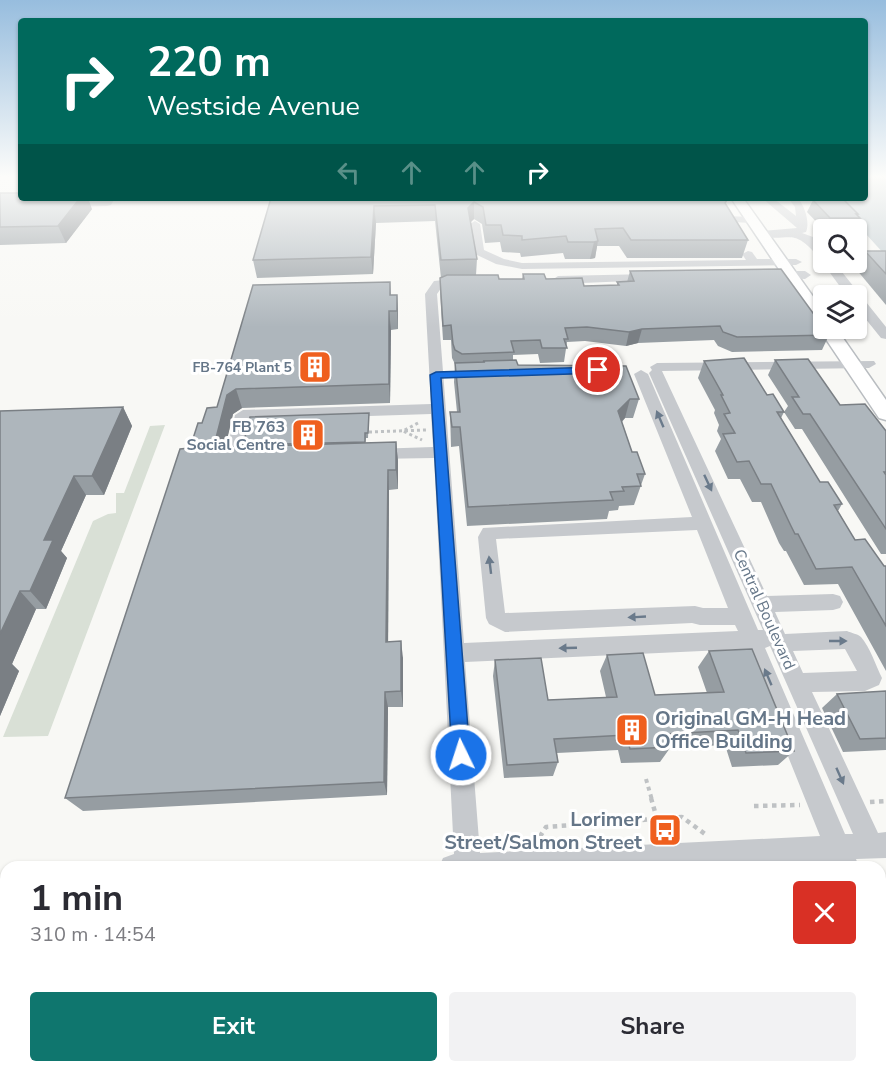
<!DOCTYPE html>
<meta charset="utf-8">
<style>
body{margin:0;font-family:"Nunito Sans",sans-serif;background:#f2f2f3;color:#2b2b33;height:100vh;display:flex;flex-direction:column;font-size:22px;white-space:nowrap}
*{box-sizing:border-box;margin:0}
p{font-size:20px;color:#7c7c81}
.icon{flex:none;width:33px;height:33px;fill:none;stroke:currentColor;stroke-width:2;stroke-linecap:round;stroke-linejoin:round}
.map{position:relative;flex:1;overflow:hidden}
.sheet{position:absolute;left:0px;top:861px;width:886px;height:212px;display:flex;flex-direction:column;background:#fff;border-radius:18px 18px 0 0;box-shadow:0 2px 4px #0004}
.sheet>*{flex:none}
.hud{position:absolute;left:18px;top:18px;width:850px;height:183px;border-radius:6px;box-shadow:0 2px 4px #0004;background:#00695c;color:#fff;overflow:hidden}
.fabs{position:absolute;left:813px;top:219px;display:grid;gap:12px}
.fabs a{display:grid;place-items:center;width:54px;height:54px;border-radius:6px;background:#fff;box-shadow:0 2px 4px #0004;font-size:30px}
.pin{position:absolute;display:grid;place-items:center;width:51px;height:51px;color:#fff;margin:-26px;border:3px solid #fff;border-radius:50%;box-shadow:0 2px 6px #0007}
.me{position:absolute;width:66px;margin:-33px;rotate:356deg;stroke-linejoin:round;filter:drop-shadow(0 0 4px #0008)}
.turn{display:flex;align-items:center;gap:21px;height:126px;padding:0 30px;font-size:27px}
.turn .icon{width:78px;height:78px;stroke-width:2.5}
.turn b{display:block;font-size:42px;line-height:51px}
.lanes{display:flex;align-items:center;height:57px;padding:0 30px;background:#0003;justify-content:center;gap:30px;direction:ltr}
.lanes .off{opacity:.35}
.round{display:grid;place-items:center;flex:none;width:63px;height:63px;border-radius:6px;background:#f2f2f3}
.summary{display:flex;align-items:center;justify-content:space-between;height:102px;padding:0 30px}
h1{font-size:36px;font-weight:700;line-height:45px}
.button{display:flex;gap:12px;margin-top:auto;padding:12px 30px}
.button a{flex:1;height:69px;border-radius:6px;background:#0f766e;color:#fff;font-size:24px;font-weight:700;line-height:69px;text-align:center}
.button a+a{background:#f2f2f3;color:#2b2b33}
.map>svg:first-child{display:block}
.green{fill:#d9e0d6}
.water{fill:#bfcacf}
.lines{fill:none;stroke-linecap:round;stroke-linejoin:round}
.major-casing{stroke:#b9bdc1;stroke-width:3}
.path-far2{stroke:#bfc2c4;stroke-width:3;stroke-dasharray:3 3;stroke-linecap:butt}
.path-far1{stroke:#bfc2c4;stroke-width:4;stroke-dasharray:4 4;stroke-linecap:butt}
.path{stroke:#bfc2c4;stroke-width:4.5;stroke-dasharray:4.5 4.5;stroke-linecap:butt}
.minor{fill:#c6c9cd;fill-rule:evenodd}
.major{fill:#fff;fill-rule:evenodd}
.wall{fill:#969da2}
.shaded-wall{fill:#7a7f84}
.building{fill:#aeb6bc;stroke:#7a7f84;stroke-width:1.5}
.oneway{fill:#6a7a8b}
.route{fill:#1a73e8;stroke:#114b97;stroke-width:1.5}
.labels{text-anchor:middle;stroke-width:6;stroke-linejoin:round;paint-order:stroke}
.far-poi-label{font-size:14px;font-weight:bold;fill:#657688;stroke:#fff;text-anchor:end}
.poi-label{font-size:16px;font-weight:bold;fill:#657688;stroke:#fff;text-anchor:end}
.street-label{font-size:16px;fill:#657688;stroke:#fff}
.near-poi-label{font-size:20px;font-weight:bold;fill:#657688;stroke:#fff;text-anchor:start}
</style>
<div class="map">
<svg width="886" height="1072" viewBox="0 0 886 1072">
<rect width="100%" height="100%" fill="#f8f8f5"/>
<polygon class="green" points="165,425 48,736 3,737 93,521 108,514 116,513 116,493 124,493 150,426"/>
<polygon class="water" points="866,177 886,177 886,256 833,198 866,198"/>
<g class="lines">
<g class="major-casing">
<polygon id="major" points="731,198 743,198 824,312 824,328 836,328 886,400 886,420 879,418"/>
</g>
<g class="path-far2">
<polyline points="418,423 403,431 422,440"/>
<polyline points="369,432 426,430"/>
</g>
<polyline class="path-far1" points="646,779 652,800"/>
<g class="path">
<polyline points="651,798 655,812"/>
<polyline points="870,802 886,801"/>
<polyline points="754,806 800,805"/>
<polyline points="535,844 546,827 682,817 705,834"/>
</g>
<g class="minor">
<polygon points="105,198 115,198 111,205 107,206 67,207 62,204 67,201 104,200"/>
<path d="M762,198H773L796,216L795,207L788,198H798C805,207 810,222 806,232L802,233L813,237L824,249V260L820,259C792,225 792,243 757,236L756,234L761,231L797,228Z"/>
<polygon points="726,216 752,217 757,220 752,223 733,222 738,231 733,234 729,233 721,219"/>
<polygon points="475,221 480,224 484,250 504,259 522,263 746,260 742,254 748,251 752,252 757,259 796,259 802,262 796,265 522,269 496,264 475,254 470,224"/>
<polygon points="824,260 824,262 834,262 886,327 886,339 881,338 856,307 856,296 847,296 822,262"/>
<polygon points="774,271 805,271 811,275 805,279 770,277 770,273"/>
<polygon points="650,274 656,278 654,280 558,284 552,280 558,276"/>
<path d="M464,278L468,279V285L442,287L437,294L464,643L738,631L735,625H700L692,623L505,632L489,624L486,618L478,537L483,528L692,517L634,374L641,370L648,374L758,630H763L649,373L652,370L650,367L657,363L874,361L876,364L869,368L662,371L767,596L833,594L840,596L843,602L840,608L833,610L775,612L785,634L847,631C851,633 858,634 861,637C870,647 876,666 882,678L879,685L865,691L812,692L878,833L886,832V858L856,859L859,867H833L830,861L705,867H439L443,858L454,854L434,458L374,459L368,458L366,454L368,450L374,449L433,447L431,414L250,420L242,452L250,453L252,457L250,461L233,464L227,462L225,458L235,415L243,410L431,404L425,294L434,281ZM697,530L728,608H703L695,606L505,613L496,539ZM770,646L853,834H845L765,648ZM745,649L820,836L480,853L465,662ZM845,649L857,671L803,673L793,651Z"/>
<rect x="0" y="880" width="6" height="26"/>
<polygon points="6,923 6,965 0,967 0,926"/>
<polygon points="880,1011 886,1014 886,1066 880,1064"/>
</g>
<use href="#major" class="major"/>
</g>
<g class="wall">
<polygon points="0,193 92,209 66,243 0,245"/>
<polygon points="271,198 727,200 725,204 748,240 742,258 627,258 619,246 597,246 595,258 590,259 565,259 563,253 521,257 520,253 502,252 500,242 485,243 482,224 474,219 471,222 477,259 476,275 499,279 522,279 523,274 584,286 617,285 617,282 627,282 630,271 829,335 822,350 732,352 718,346 714,340 638,343 626,346 585,341 567,342 564,362 540,363 538,354 513,355 513,360 518,365 639,399 633,418 625,418 622,422 632,452 645,474 634,505 619,506 618,510 609,511 607,519 467,526 459,446 451,447 450,412 457,412 454,382 455,364 452,358 451,340 443,340 440,292 440,278 442,278 441,278 435,221 376,223 373,274 257,278 253,260"/>
<polygon points="813,200 858,214 857,215 860,218 854,230 824,230 807,212"/>
<polygon points="865,251 886,251 886,305 856,269"/>
<polygon points="390,282 391,295 397,295 398,314 398,329 391,330 390,403 242,408 233,414 225,447 244,447 243,445 369,413 368,438 366,438 365,443 396,442 398,461 398,489 389,490 388,642 403,658 403,707 388,707 387,795 83,811 65,798 190,448 202,423 217,407 253,285"/>
<polygon points="775,360 840,405 886,431 886,554 881,554 802,429 795,429 784,412 788,406 768,375"/>
<polygon points="704,361 767,395 784,412 781,418 820,482 842,504 838,511 855,540 884,566 886,566 886,671 838,584 804,585 786,551 784,551 779,543 761,502 752,502 740,479 728,479 715,451 721,439 717,431 719,425 714,413 715,410 698,378"/>
<polygon points="123,407 132,426 104,495 86,495 61,551 67,558 46,609 36,609 12,664 19,671 0,716 0,411"/>
<polygon points="709,651 794,751 778,765 732,767 725,745 670,748 660,762 621,763 618,750 557,753 558,762 553,776 504,778 493,676 495,660 548,700 606,697 600,671 607,655 655,695 707,693 698,667"/>
<polygon points="886,691 886,750 843,752 822,708 837,694"/>
<polygon points="647,1066 866,1066 867,1072 647,1072"/>
</g>
<g class="shaded-wall">
<polygon points="80,198 88,198 92,209 66,243 58,226"/>
<polygon points="474,202 474,219 468,224 468,208"/>
<polygon points="374,206 376,223 373,274 371,257"/>
<polygon points="598,241 595,258 590,259 594,242"/>
<polygon points="397,295 398,314 398,329 397,311"/>
<polygon points="389,311 391,330 390,403 389,384"/>
<polygon points="642,329 638,343 626,346 629,332"/>
<polygon points="236,389 242,408 233,414 223,457 216,438 227,395"/>
<polygon points="630,399 625,418 613,430 618,411"/>
<polygon points="123,407 132,426 104,495 92,476"/>
<polygon points="396,442 398,461 398,489 396,470"/>
<polygon points="388,470 389,490 388,659 386,642"/>
<polygon points="74,476 86,495 61,551 67,558 46,609 30,591 44,540"/>
<polygon points="20,591 36,609 12,664 19,671 0,716 0,634"/>
<polygon points="401,641 403,658 403,707 401,691"/>
<polygon points="385,692 388,707 387,795 384,782"/>
<polygon points="121,1066 140,1066 134,1072 115,1072"/>
</g>
<g class="building">
<polygon points="0,193 21,193 21,198 80,198 58,226 0,227"/>
<polygon points="271,198 726,198 727,200 725,203 748,240 631,240 623,228 595,229 598,241 594,242 568,242 566,236 522,240 522,236 503,235 501,225 486,225 483,207 474,202 468,208 477,259 441,260 435,205 374,206 371,257 253,260"/>
<polygon points="813,200 844,200 858,214 856,214 860,218 830,218"/>
<polygon points="865,251 886,251 886,274"/>
<polygon points="781,269 829,335 737,337 723,332 720,326 642,329 629,332 587,327 565,328 568,339 564,339 567,348 542,348 540,340 511,341 514,352 462,354 455,350 453,344 451,325 443,326 440,278 447,275 498,275 499,279 524,279 523,274 544,274 546,279 582,278 584,286 619,285 617,282 634,281 630,271"/>
<polygon points="390,282 390,295 397,295 397,311 389,311 389,384 236,389 227,395 216,438 219,445 226,447 396,442 396,470 388,470 386,642 401,641 401,691 385,692 384,782 65,798 180,449 190,448 198,423 202,423 207,408 217,407 253,285"/>
<polygon points="744,358 767,395 773,394 784,412 777,412 820,482 828,482 842,504 834,505 855,540 865,539 884,566 886,566 886,626 852,567 816,569 798,534 795,534 791,526 771,484 761,484 749,461 737,462 723,434 735,433 724,414 730,413 721,395 723,395 704,361"/>
<polygon points="808,359 840,405 865,404 886,431 886,472 884,472 886,475 886,529 810,414 803,414 792,397 799,397 775,360"/>
<polygon points="516,360 518,365 626,366 639,399 630,399 618,411 632,452 637,452 645,474 637,474 641,486 622,487 624,491 610,492 613,500 468,507 460,427 452,427 450,412 460,412 455,363 485,362 483,361"/>
<polygon points="123,407 92,476 74,476 44,540 53,540 30,591 20,591 0,634 0,411"/>
<polygon points="369,413 368,433 365,433 365,442 243,445 250,417"/>
<polygon points="752,649 794,751 746,753 738,730 666,734 670,747 630,749 626,735 554,739 558,762 507,765 495,660 541,658 548,700 617,697 607,655 643,653 655,695 724,692 709,651"/>
<polygon points="886,691 886,738 860,739 837,694"/>
<polygon points="6,1015 6,1066 121,1066 115,1072 0,1072 0,1030"/>
<polygon points="335,1066 589,1066 589,1072 334,1072"/>
<polygon points="660,1066 866,1066 867,1072 660,1072"/>
</g>
<defs><path id="oneway-solid" d="M-6-.8H1V-3.2L6.5 0L1 3.2V.8H-6Z" transform="scale(1.5)"/></defs>
<g class="oneway">
<use href="#oneway-solid" transform="translate(660 419) rotate(-113)"/>
<use href="#oneway-solid" transform="translate(708 483) rotate(65)"/>
<use href="#oneway-solid" transform="translate(490 565) rotate(-97)"/>
<use href="#oneway-solid" transform="translate(637 617) rotate(177)"/>
<use href="#oneway-solid" transform="translate(838 641)"/>
<use href="#oneway-solid" transform="translate(568 648) rotate(178)"/>
<use href="#oneway-solid" transform="translate(768 677) rotate(-113)"/>
<use href="#oneway-solid" transform="translate(840 776) rotate(66)"/>
</g>
<linearGradient id="sky" x2="0" y2="1"><stop stop-color="#97bdde"/><stop offset="0.54" stop-color="#fcfcfa"/><stop offset="1" stop-color="#fcfcfa" stop-opacity="0"/></linearGradient>
<rect width="886" height="327" fill="url(#sky)"/>
<polygon class="route" points="598,367 602,368 602,373 441,378 470,755 467,762 461,764 455,762 452,755 430,375 436,372"/>
<defs>
<g id="building-square" transform="scale(1.725)"><rect x="-9" y="-9" width="18" height="18" rx="4" fill="#ef5f1e" stroke="#fff"/><path d="M-4-6H4V6H1V3H-1V6H-4ZM-2.5-4.3h1.7v1.8h-1.7ZM.8-4.3h1.7v1.8H.8ZM-2.5-1h1.7V.8h-1.7ZM.8-1h1.7V.8H.8Z" fill="#fff"/></g>
<g id="bus-square" transform="scale(1.725)"><rect x="-9" y="-9" width="18" height="18" rx="4" fill="#ef5f1e" stroke="#fff"/><path d="M-5-6H5V4H4V6H2V4H-2V6H-4V4H-5ZM-3.5-4V0h7V-4ZM-3.5 1.2v1.5H-2V1.2ZM2 1.2v1.5H3.5V1.2Z" fill="#fff"/></g>
</defs>
<g fill-rule="evenodd">
<use href="#building-square" x="315" y="367"/>
<use href="#building-square" x="308" y="435"/>
<use href="#building-square" x="632" y="730"/>
<use href="#bus-square" x="665" y="830"/>
</g>
<g class="labels">
<g class="far-poi-label">
<text x="292" y="372">FB-764 Plant 5</text>
</g>
<g class="poi-label">
<text x="285" y="432">FB 763<tspan x="285" dy="18">Social Centre</tspan></text>
</g>
<g class="street-label">
<text transform="translate(765 609) rotate(66)" y="6">Central Boulevard</text>
</g>
<g class="near-poi-label">
<text x="655" y="725">Original GM-H Head<tspan x="655" dy="23">Office Building</tspan></text>
<text x="642" y="826" text-anchor="end">Lorimer<tspan x="642" dy="23">Street/Salmon Street</tspan></text>
</g>
</g>
</svg>
<div class="fabs">
<a><svg class="icon" aria-label="search" viewBox="0 0 24 24"><circle cx="10" cy="10" r="6"/><path d="M15 15l6 6"/></svg></a>
<a><svg class="icon" aria-label="layers" viewBox="0 0 24 24"><path d="M12 4l9 5-9 5-9-5zM3 14l9 5 9-5"/></svg></a>
</div>
<div class="pin" style="left:598px;top:370px;background:#d93025"><svg class="icon" aria-label="arrive" viewBox="0 0 24 24"><path d="M6 21V4h12l-3 4 3 4H6"/></svg></div>
<svg class="me" style="left:461px;top:755px" viewBox="-20 -20 40 40"><circle r="17" fill="#1a73e8" stroke="#fff" stroke-width="3"/><path d="M0-11L8 9 0 5-8 9z" fill="#fff"/></svg>
<div class="hud">
<div class="turn"><svg class="icon" aria-label="right" viewBox="0 0 24 24"><path d="M7 20v-9h11M14 6l5 5-5 5"/></svg><div><b>220 m</b>Westside Avenue</div></div>
<div class="lanes"><svg class="icon off" aria-label="left" viewBox="0 0 24 24"><path d="M17 20v-9H6M10 6l-5 5 5 5"/></svg><svg class="icon off" aria-label="ahead" viewBox="0 0 24 24"><path d="M12 20V5M6 11l6-6 6 6"/></svg><svg class="icon off" aria-label="ahead" viewBox="0 0 24 24"><path d="M12 20V5M6 11l6-6 6 6"/></svg><svg class="icon" aria-label="right" viewBox="0 0 24 24"><path d="M7 20v-9h11M14 6l5 5-5 5"/></svg></div>
</div>
<section class="sheet">
<div class="summary"><div><h1>1 min</h1><p>310 m · 14:54</p></div><a class="round" style="background:#d93025;color:#fff"><svg class="icon" aria-label="close" viewBox="0 0 24 24"><path d="M6 6l12 12M18 6L6 18"/></svg></a></div>
<div class="button"><a>Exit</a><a>Share</a></div>
</section>
</div>
